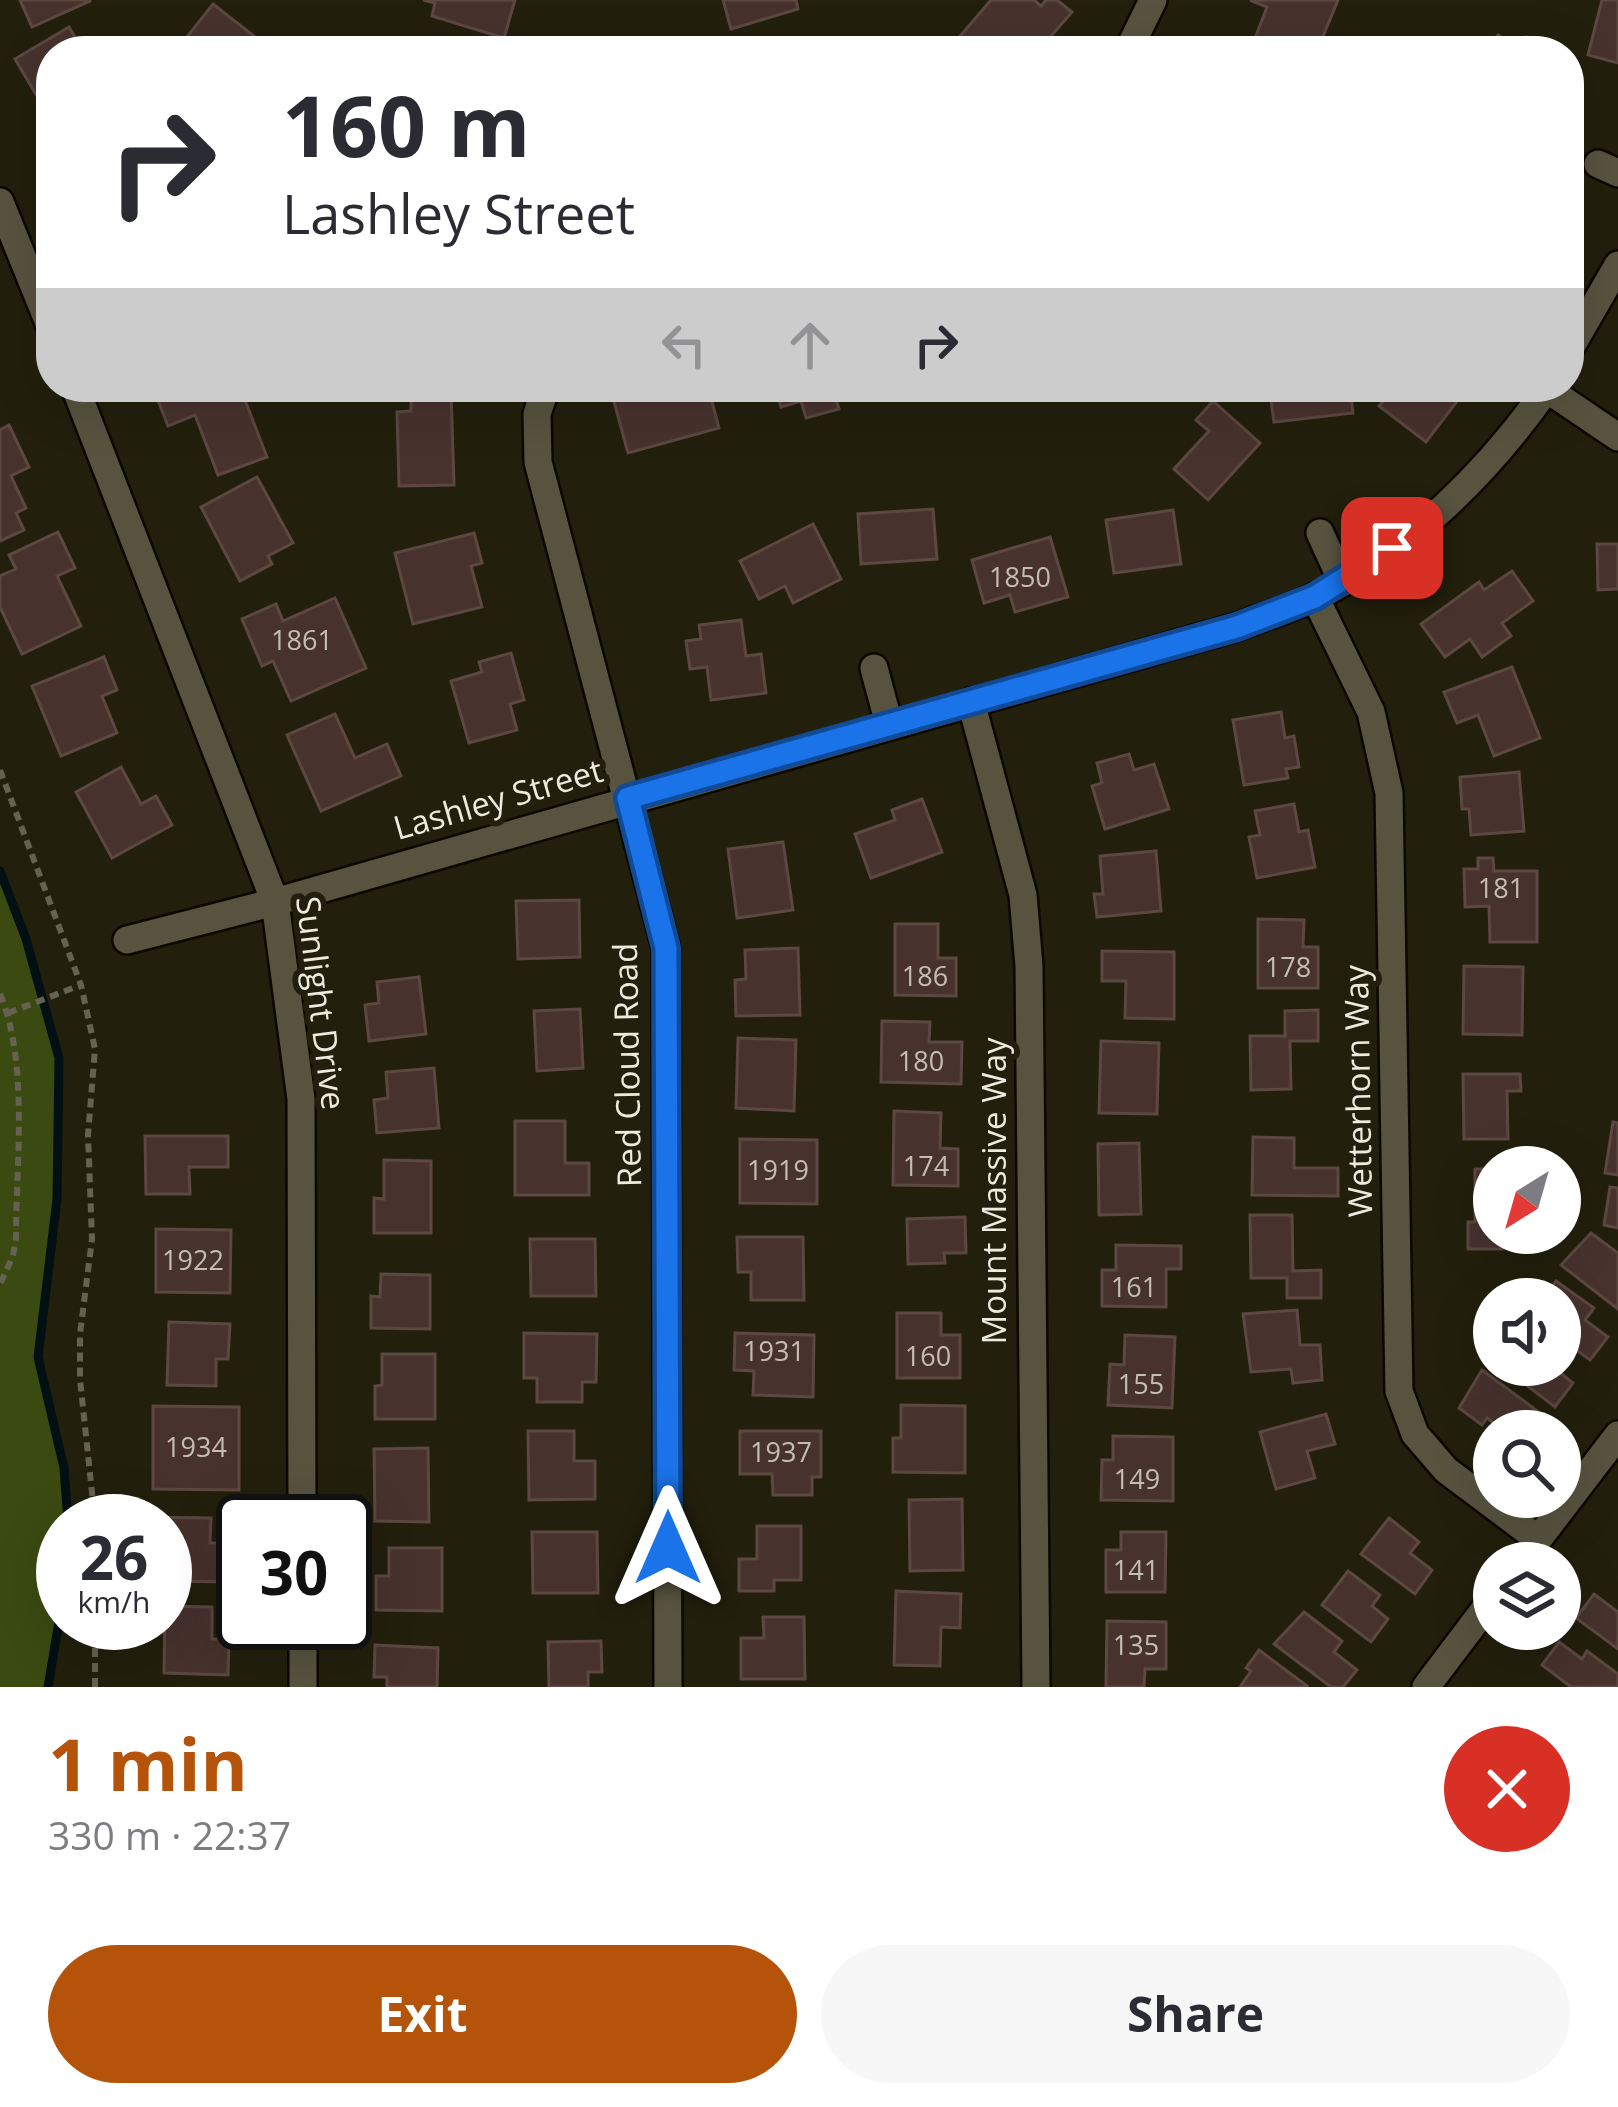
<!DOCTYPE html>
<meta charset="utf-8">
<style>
body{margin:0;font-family:"Open Sans",sans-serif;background:#f7f7f7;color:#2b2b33;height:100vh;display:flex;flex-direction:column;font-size:45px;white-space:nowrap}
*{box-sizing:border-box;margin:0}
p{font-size:39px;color:#7c7c81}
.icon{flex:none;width:66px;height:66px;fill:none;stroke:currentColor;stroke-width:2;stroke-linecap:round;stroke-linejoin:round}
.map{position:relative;height:1687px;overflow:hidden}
.details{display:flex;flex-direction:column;background:#fff;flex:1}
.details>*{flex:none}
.top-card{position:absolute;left:36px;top:36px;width:1548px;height:366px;border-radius:48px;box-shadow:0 12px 48px #0002;background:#fff;color:#2b2b33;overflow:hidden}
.needle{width:78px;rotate:217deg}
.buttons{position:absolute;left:1473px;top:1146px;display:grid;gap:24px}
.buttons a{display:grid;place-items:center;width:108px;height:108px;border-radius:50%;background:#fff;box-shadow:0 12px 48px #0002;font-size:60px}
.speed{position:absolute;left:36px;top:1494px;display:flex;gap:24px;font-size:60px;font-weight:700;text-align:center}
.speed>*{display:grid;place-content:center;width:156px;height:156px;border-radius:50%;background:#fff;box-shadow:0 12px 48px #0002;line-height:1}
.speed small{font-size:30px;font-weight:400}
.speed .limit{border:6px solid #111;border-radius:18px;background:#fff;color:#111}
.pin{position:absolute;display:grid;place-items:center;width:102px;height:102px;color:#fff;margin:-51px;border-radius:24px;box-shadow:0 6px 18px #0006}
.me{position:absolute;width:132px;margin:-66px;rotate:0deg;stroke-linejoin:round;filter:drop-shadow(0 0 9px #0008)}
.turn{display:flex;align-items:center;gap:42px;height:252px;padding:0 48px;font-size:54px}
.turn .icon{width:156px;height:156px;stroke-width:2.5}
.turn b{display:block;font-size:84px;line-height:102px}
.lanes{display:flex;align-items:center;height:114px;padding:0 48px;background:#0003;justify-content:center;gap:60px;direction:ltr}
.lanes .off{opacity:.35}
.round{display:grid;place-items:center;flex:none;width:126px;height:126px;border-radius:63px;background:#f7f7f7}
.summary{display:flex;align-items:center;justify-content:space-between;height:204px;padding:0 48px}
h1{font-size:72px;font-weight:700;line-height:90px;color:#b45309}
.primary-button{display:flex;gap:24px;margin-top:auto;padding:24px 48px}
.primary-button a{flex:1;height:138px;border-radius:72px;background:#b45309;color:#fff;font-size:48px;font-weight:700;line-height:138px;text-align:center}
.primary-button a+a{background:#f7f7f7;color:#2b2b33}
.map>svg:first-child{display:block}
.green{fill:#3b4a11}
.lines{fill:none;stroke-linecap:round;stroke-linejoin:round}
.stream{stroke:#031013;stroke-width:9}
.building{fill:#47322d;stroke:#5c4741;stroke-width:3}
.minor-casing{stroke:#0b0800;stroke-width:32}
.path{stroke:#656251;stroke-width:6;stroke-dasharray:9 6;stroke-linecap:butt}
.minor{stroke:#57533f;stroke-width:27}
.route-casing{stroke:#114b97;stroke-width:30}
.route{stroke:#1a73e8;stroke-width:21}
.labels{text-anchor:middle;stroke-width:12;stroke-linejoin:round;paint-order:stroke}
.number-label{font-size:27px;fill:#c4bdb2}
.street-label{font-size:33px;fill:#edebdf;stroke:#221f0c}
</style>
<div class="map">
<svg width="1618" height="1687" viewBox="0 0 1618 1687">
<rect width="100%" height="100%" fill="#221f0c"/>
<polygon class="green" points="0,871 26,939 59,1058 57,1199 38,1357 64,1468 68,1521 63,1521 63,1598 48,1687 0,1687"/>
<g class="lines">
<g class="stream">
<polyline points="0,871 26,939 59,1058 57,1199 38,1357 64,1468 68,1521"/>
<polyline points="48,1687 63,1598"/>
</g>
</g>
<g class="building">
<polygon points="20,0 90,0 90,1 32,27"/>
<polygon points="423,0 515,0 504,38 432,16 435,3"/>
<polygon points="723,0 796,0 798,9 731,29"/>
<polygon points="991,0 1034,0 1041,6 1046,0 1057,0 1072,12 1038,51 1027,47 1024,51 954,51 950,48"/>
<polygon points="1250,0 1338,0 1317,51 1277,51 1254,41 1267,7"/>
<polygon points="1602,0 1618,0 1618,63 1588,55"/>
<polygon points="213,4 273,51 194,51 183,42"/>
<polygon points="69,27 83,51 51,51 51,120 15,59"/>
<polygon points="1498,35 1518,49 1527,37 1545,51 1485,51"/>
<polygon points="161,387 240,387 267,457 218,475 195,415 168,426 154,390"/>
<polygon points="655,387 708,387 719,428 628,453 613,398"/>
<polygon points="764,387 832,387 839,409 806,418 801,401 781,407 776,389 765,392"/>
<polygon points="1269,387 1350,387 1353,413 1274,422"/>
<polygon points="1394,387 1449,387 1446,391 1458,400 1426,442 1379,406"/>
<polygon points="451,390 454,485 399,486 397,412 411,411 411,391"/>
<polygon points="1213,401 1260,443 1208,500 1174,469 1209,431 1196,420"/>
<polygon points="9,425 29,467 11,476 26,508 16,513 24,530 0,541 0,430"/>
<polygon points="257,477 293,543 268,556 272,564 240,581 201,507"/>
<polygon points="933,509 937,559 861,564 858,514"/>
<polygon points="1173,510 1181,564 1114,573 1106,520"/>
<polygon points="813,524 841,579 793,603 785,586 759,599 740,561"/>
<polygon points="58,532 75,568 57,576 81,626 22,654 0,607 0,576 16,569 9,555"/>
<polygon points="474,533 482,563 471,566 482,607 413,624 395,553"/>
<polygon points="1050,537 1068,597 1015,612 1010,595 984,603 972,560"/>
<polygon points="1597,544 1618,544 1618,589 1598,590"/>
<polygon points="1512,571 1533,601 1502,623 1511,636 1482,657 1470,639 1445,657 1421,624 1479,582 1484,590"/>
<polygon points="335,598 366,668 291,701 273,661 262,666 242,619 276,604 283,621"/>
<polygon points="741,620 746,656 761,654 766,693 711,700 707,667 690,669 686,641 701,639 699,625"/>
<polygon points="511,653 524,700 510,704 517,730 469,743 451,681 482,672 479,662"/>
<polygon points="104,657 117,690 102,696 117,733 61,756 32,686"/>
<polygon points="1512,667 1540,738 1494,756 1478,715 1457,723 1444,692"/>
<polygon points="1281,712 1285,738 1294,736 1299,767 1286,769 1288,778 1244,785 1233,720"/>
<polygon points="335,714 355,758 387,744 401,776 321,811 287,735"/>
<polygon points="1129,754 1134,770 1154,764 1169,809 1105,829 1092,786 1102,783 1097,763"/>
<polygon points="121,767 141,804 156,796 172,825 112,858 76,792"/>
<polygon points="1519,772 1524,831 1471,835 1469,809 1462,809 1460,777"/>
<polygon points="922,799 942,852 871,878 855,834 895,820 892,810"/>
<polygon points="1294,804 1299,832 1308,830 1315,867 1257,878 1249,837 1260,835 1255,811"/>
<polygon points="783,842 793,910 737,918 728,849"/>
<polygon points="1156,851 1161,911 1097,917 1094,894 1103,894 1100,856"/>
<polygon points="1478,858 1493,858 1494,871 1537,871 1537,942 1490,942 1489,906 1465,907 1464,869 1478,869"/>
<polygon points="579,900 580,957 518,959 516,901"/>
<polygon points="1258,919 1304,920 1303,947 1318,947 1318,988 1258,988"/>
<polygon points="895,924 938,924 938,958 956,958 956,996 895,995"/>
<polygon points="798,948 800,1015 736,1016 735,980 746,979 745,950"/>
<polygon points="1102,951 1174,952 1174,1019 1125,1018 1126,981 1102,981"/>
<polygon points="1464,966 1523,967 1522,1035 1463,1034"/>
<polygon points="419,977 426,1034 369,1041 365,1005 379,1003 377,982"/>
<polygon points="580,1009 583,1068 537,1071 534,1011"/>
<polygon points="1318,1010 1318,1041 1290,1041 1291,1089 1251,1090 1250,1036 1285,1036 1285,1011"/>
<polygon points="882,1021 930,1022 929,1042 962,1042 961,1084 881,1082"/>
<polygon points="738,1038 796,1040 794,1111 736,1108"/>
<polygon points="1101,1041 1159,1043 1157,1114 1099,1113"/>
<polygon points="434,1068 439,1128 377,1133 374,1100 388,1098 386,1072"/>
<polygon points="1463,1074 1520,1074 1521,1091 1507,1091 1508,1139 1464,1139"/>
<polygon points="894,1111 941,1113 940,1148 958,1149 958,1186 893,1185"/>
<polygon points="515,1121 565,1121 565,1163 589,1163 589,1195 515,1195"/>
<polygon points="1613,1122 1618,1123 1618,1175 1605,1173"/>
<polygon points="145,1136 228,1136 228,1167 189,1167 190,1194 146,1194"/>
<polygon points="1253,1137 1294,1138 1294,1168 1338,1168 1338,1196 1252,1195"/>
<polygon points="740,1139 817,1140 817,1204 740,1203"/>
<polygon points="1139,1143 1141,1214 1099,1215 1098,1144"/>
<polygon points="384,1160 431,1161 431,1233 374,1233 374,1198 384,1199"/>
<polygon points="1475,1169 1494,1169 1494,1233 1502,1233 1502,1249 1468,1249 1468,1222 1475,1222"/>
<polygon points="1610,1187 1618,1188 1618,1228 1604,1225"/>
<polygon points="1250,1215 1292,1215 1293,1271 1321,1270 1321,1298 1287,1298 1287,1278 1251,1278"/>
<polygon points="965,1217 966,1253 944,1253 945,1263 908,1264 907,1219"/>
<polygon points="156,1229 231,1230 230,1293 156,1292"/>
<polygon points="1591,1233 1618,1253 1618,1309 1561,1265"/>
<polygon points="737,1237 803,1237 804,1300 751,1300 751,1272 738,1272"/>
<polygon points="530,1239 595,1239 596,1296 531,1296"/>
<polygon points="1116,1245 1181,1246 1181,1269 1166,1269 1166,1307 1102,1306 1102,1270 1116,1270"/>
<polygon points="381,1274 430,1275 430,1329 371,1328 371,1296 380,1297"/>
<polygon points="1556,1281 1594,1308 1585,1320 1608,1337 1590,1360 1560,1338 1560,1299 1535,1299 1540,1293 1545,1297"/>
<polygon points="1297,1310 1300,1345 1320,1345 1322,1380 1293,1383 1291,1369 1251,1372 1243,1314"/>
<polygon points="897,1313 941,1313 941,1335 960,1335 960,1378 897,1378"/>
<polygon points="169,1322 230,1324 228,1359 216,1359 216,1386 167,1385"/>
<polygon points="524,1333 597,1334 596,1382 582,1382 582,1402 537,1402 537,1378 524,1378"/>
<polygon points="735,1333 814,1335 813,1397 753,1395 754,1371 734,1370"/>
<polygon points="1125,1335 1175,1337 1172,1408 1108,1405 1110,1364 1124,1365"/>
<polygon points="382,1354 435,1354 435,1419 375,1419 375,1386 382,1385"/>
<polygon points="1500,1365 1551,1365 1573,1383 1555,1407"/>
<polygon points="1482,1370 1547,1418 1537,1431 1515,1431 1507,1425 1503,1430 1487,1418 1482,1425 1459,1408"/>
<polygon points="901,1405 965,1406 965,1473 893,1472 893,1438 901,1438"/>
<polygon points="153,1406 239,1407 239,1490 153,1489"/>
<polygon points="1326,1414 1335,1444 1307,1451 1315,1478 1276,1489 1260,1432"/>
<polygon points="528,1431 574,1431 574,1461 595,1461 595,1499 529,1500"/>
<polygon points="740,1431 821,1431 821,1477 812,1477 812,1495 773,1495 772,1474 740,1474"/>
<polygon points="1113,1436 1173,1437 1173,1501 1101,1500 1102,1460 1113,1460"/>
<polygon points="428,1448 429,1522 375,1521 374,1449"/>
<polygon points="962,1499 963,1570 910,1571 909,1500"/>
<polygon points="142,1517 211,1518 210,1543 230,1543 230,1582 165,1581 165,1521 142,1521"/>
<polygon points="1389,1518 1419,1542 1410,1553 1432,1570 1415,1594 1361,1554"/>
<polygon points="757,1526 801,1526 801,1580 774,1580 774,1591 739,1591 739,1559 757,1559"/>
<polygon points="532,1532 597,1532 598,1593 533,1593"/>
<polygon points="1121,1532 1166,1532 1165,1592 1106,1592 1106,1550 1121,1550"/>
<polygon points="389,1548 442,1548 442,1611 376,1610 376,1576 389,1576"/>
<polygon points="1348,1571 1380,1595 1372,1606 1388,1619 1371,1642 1322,1605"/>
<polygon points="896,1591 961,1594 960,1628 941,1627 940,1666 894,1665"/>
<polygon points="1594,1594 1618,1612 1618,1649 1576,1618"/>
<polygon points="165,1606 212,1607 212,1639 229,1639 228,1675 164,1673"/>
<polygon points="1304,1612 1342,1641 1334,1652 1357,1670 1343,1687 1331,1687 1274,1644"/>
<polygon points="763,1617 804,1617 805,1679 741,1679 741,1638 764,1638"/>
<polygon points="1107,1621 1166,1622 1166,1669 1145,1669 1144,1687 1106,1687"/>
<polygon points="601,1641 602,1672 588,1672 588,1687 549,1687 548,1642"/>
<polygon points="1559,1642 1582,1659 1587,1651 1618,1674 1618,1687 1571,1687 1542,1665"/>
<polygon points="375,1645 438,1648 437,1687 387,1687 387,1677 374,1677"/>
<polygon points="1259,1650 1307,1686 1306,1687 1240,1687 1251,1671 1246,1668"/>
</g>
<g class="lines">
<g class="minor-casing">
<g id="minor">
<polyline points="1128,51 1153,0"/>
<polyline points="1598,164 1618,173"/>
<polyline points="0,202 51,328"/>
<polyline points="1569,350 1618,265"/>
<polyline points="75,387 275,902 301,1099 302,1521"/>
<polyline points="546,387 537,414 538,462 666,948 668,1687"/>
<polyline points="1547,389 1618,437"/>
<polyline points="1320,533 1342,581"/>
<polyline points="1315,597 1371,712 1389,793 1399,1391 1415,1434 1446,1470 1538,1539"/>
<polyline points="874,668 889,724"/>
<polyline points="971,702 1023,895 1029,966 1036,1687"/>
<path d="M127,940L275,902L1237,627C1262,617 1290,609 1315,597C1409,552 1489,471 1548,387"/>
<polyline points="1520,1563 1618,1435"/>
<polyline points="303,1623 303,1687"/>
<polyline points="1426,1687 1494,1597"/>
</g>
</g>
<g class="path">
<polyline points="0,770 81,985 95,1049 88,1135 92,1239 80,1334 80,1379 95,1521"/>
<path d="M0,994C29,1063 16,1163 16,1238L13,1256L0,1284"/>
<polyline points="8,1013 81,985"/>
<polyline points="95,1687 95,1623"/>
</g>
<use href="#minor" class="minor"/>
</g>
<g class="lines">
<g class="route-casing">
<polyline id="route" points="668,1548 666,948 628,798 1237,627 1315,597 1392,548"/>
</g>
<use href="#route" class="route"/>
</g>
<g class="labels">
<g class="number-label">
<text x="1020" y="587">1850</text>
<text x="302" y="650">1861</text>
<text x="1501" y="898">181</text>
<text x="1288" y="977">178</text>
<text x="925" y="986">186</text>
<text x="921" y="1071">180</text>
<text x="926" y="1176">174</text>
<text x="778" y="1180">1919</text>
<text x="193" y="1270">1922</text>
<text x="1134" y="1297">161</text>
<text x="774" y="1361">1931</text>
<text x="928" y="1366">160</text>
<text x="1141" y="1394">155</text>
<text x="196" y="1457">1934</text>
<text x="781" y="1462">1937</text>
<text x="1137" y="1489">149</text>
<text x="1136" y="1580">141</text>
<text x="1136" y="1655">135</text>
</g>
<g class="street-label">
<text transform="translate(498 799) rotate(-16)" y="12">Lashley Street</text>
<text transform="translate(321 1003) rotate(83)" y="12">Sunlight Drive</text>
<text transform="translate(627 1065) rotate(-91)" y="12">Red Cloud Road</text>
<text transform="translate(1358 1091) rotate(-91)" y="12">Wetterhorn Way</text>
<text transform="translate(994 1191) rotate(-90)" y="12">Mount Massive Way</text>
</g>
</g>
</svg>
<div class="buttons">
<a><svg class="needle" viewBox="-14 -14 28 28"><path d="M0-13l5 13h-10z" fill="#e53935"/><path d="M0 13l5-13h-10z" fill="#7c7c81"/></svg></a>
<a><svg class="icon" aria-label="sound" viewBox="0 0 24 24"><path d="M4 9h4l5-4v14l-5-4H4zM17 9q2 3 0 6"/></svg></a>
<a><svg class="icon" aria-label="search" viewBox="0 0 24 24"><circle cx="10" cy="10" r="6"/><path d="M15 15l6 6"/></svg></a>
<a><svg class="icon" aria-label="layers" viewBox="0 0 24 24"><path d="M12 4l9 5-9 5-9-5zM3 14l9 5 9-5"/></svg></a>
</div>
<div class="speed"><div>26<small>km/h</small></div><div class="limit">30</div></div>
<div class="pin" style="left:1392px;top:548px;background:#d93025"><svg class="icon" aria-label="arrive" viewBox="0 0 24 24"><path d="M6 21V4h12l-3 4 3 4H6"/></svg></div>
<svg class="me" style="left:668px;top:1548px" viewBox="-20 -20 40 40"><path d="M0-17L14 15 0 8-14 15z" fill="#1a73e8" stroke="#fff" stroke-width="4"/></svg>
<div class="top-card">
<div class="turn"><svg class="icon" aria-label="right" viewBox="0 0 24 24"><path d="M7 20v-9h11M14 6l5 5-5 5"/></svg><div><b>160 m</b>Lashley Street</div></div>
<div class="lanes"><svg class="icon off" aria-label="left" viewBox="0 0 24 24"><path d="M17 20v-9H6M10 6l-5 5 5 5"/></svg><svg class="icon off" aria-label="ahead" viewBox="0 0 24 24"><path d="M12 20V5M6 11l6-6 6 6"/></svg><svg class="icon" aria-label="right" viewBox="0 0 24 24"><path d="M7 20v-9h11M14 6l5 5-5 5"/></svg></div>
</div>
</div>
<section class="details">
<div class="summary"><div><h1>1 min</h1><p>330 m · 22:37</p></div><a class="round" style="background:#d93025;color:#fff"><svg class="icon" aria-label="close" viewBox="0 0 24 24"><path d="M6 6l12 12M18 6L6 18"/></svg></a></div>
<div class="primary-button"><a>Exit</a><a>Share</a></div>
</section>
